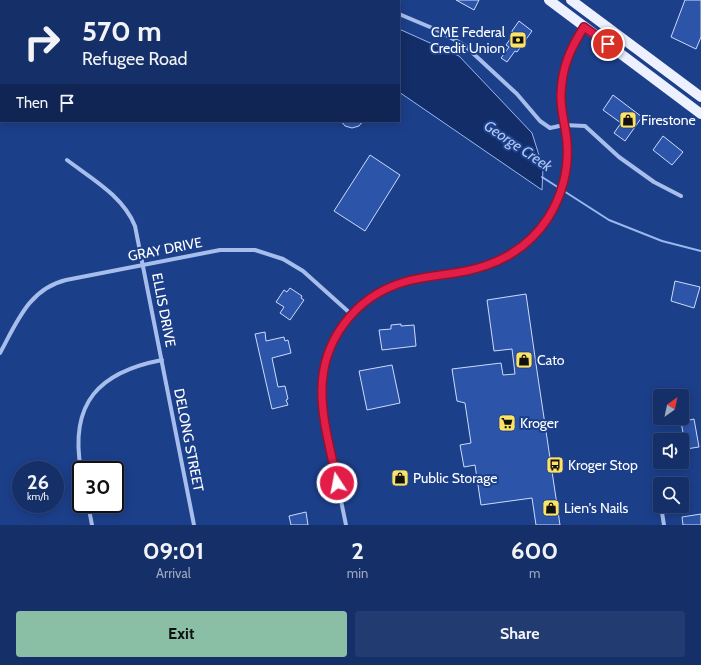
<!DOCTYPE html>
<style>
body{margin:0;font-family:Cabin,sans-serif;background:#223b71;color:#f1f3f6;height:100vh;display:flex;flex-direction:column;font-size:15px;white-space:nowrap}
*{box-sizing:border-box;margin:0}
p{font-size:13px;color:#9da9c0}
.icon{flex:none;width:22px;height:22px;fill:none;stroke:currentColor;stroke-width:2;stroke-linecap:round;stroke-linejoin:round}
.map{position:relative;height:525px;overflow:hidden}
.details{display:flex;flex-direction:column;background:#152f68;flex:1}
.details>*{flex:none}
.top-card{position:absolute;left:0px;top:0px;width:400px;height:122px;box-shadow:0 2px 10px #0003,0 0 0 1px #344a7c;background:#152f68;color:#f1f3f6;overflow:hidden}
.needle{width:26px;rotate:33deg}
.fabs{position:absolute;left:653px;top:389px;display:grid;gap:8px}
.fabs a{display:grid;place-items:center;width:36px;height:36px;border-radius:4px;background:#152f68;box-shadow:0 2px 10px #0003,0 0 0 1px #344a7c;font-size:20px}
.speed{position:absolute;left:12px;top:461px;display:flex;gap:8px;font-size:20px;font-weight:700;text-align:center}
.speed>*{display:grid;place-content:center;width:52px;height:52px;border-radius:50%;background:#152f68;box-shadow:0 2px 10px #0003,0 0 0 1px #344a7c;line-height:1}
.speed small{font-size:10px;font-weight:400}
.speed .limit{border:2px solid #111;border-radius:6px;background:#fff;color:#111}
.pin{position:absolute;display:grid;place-items:center;width:34px;height:34px;color:#fff;margin:-17px;border:2px solid #fff;border-radius:50%;box-shadow:0 1px 4px #0007}
.me{position:absolute;width:44px;margin:-22px;rotate:349deg;stroke-linejoin:round;filter:drop-shadow(0 0 3px #0008)}
.turn{display:flex;align-items:center;gap:14px;height:84px;padding:0 16px;font-size:18px}
.turn .icon{width:52px;height:52px;stroke-width:2.5}
.turn b{display:block;font-size:28px;line-height:34px}
.then{display:flex;align-items:center;height:38px;padding:0 16px;background:#0003;gap:8px;font-size:15px}
.eta{display:flex;justify-content:space-evenly;align-items:center;height:68px;text-align:center}
.eta b{font-size:24px;font-weight:700;line-height:28px}
.primary-button{display:flex;gap:8px;margin-top:auto;padding:8px 16px}
.primary-button a{flex:1;height:46px;border-radius:4px;background:#8abfa5;color:#111;font-size:16px;font-weight:700;line-height:46px;text-align:center}
.primary-button a+a{background:#223b71;color:#f1f3f6}
.map>svg:first-child{display:block}
.water{fill:#132d68;stroke:#9ab7ee}
.lines{fill:none;stroke-linecap:round;stroke-linejoin:round}
.stream{stroke:#9ab7ee;stroke-width:2}
.building{fill:#2c54a8;stroke:#cddbf9}
.minor{stroke:#a7beec;stroke-width:4}
.primary{stroke:#edf1ff;stroke-width:10}
.route-casing{stroke:#92132f;stroke-width:10}
.route{stroke:#e11d48;stroke-width:7}
.labels{text-anchor:middle;stroke-width:4;stroke-linejoin:round;paint-order:stroke}
.poi-label{font-size:14px;fill:#fff;stroke:#1c3f8a;text-anchor:start}
.street-label{font-size:14px;fill:#fff;stroke:#1c3f8a}
.water-label{font-size:15px;font-style:italic;fill:#b3c8f3;stroke:#1c3f8a}
</style>
<div class="map">
<svg width="701" height="525" viewBox="0 0 701 525">
<rect width="100%" height="100%" fill="#1c3f8a"/>
<polygon class="water" points="399,29 459,56 532,133 543,168 542,190 399,92"/>
<g class="lines">
<polyline class="stream" points="542,177 609,220 662,241 701,251"/>
</g>
<g class="building">
<polygon points="456,0 479,0 474,10"/>
<polygon points="685,0 701,0 701,37 696,49 671,37"/>
<polygon points="519,21 532,31 517,52 515,51 507,62 501,58 509,47 506,45 513,35 512,31"/>
<polygon points="613,95 642,117 625,141 614,133 621,123 603,110"/>
<polygon points="341,121 363,121 359,126 352,128 345,126"/>
<polygon points="663,136 683,152 672,165 653,150"/>
<polygon points="370,155 400,175 365,231 334,211"/>
<polygon points="675,281 700,287 694,308 671,301"/>
<polygon points="290,288 302,296 301,298 304,300 290,320 280,313 284,307 276,302 284,290 287,292"/>
<polygon points="526,294 537,371 560,525 536,525 532,498 481,505 475,465 464,467 460,445 471,443 465,403 457,401 452,369 501,363 503,375 515,374 512,349 494,351 487,300"/>
<polygon points="401,324 401,326 414,325 416,346 382,350 379,330 391,329 391,325"/>
<polygon points="265,332 266,341 284,337 285,341 288,340 291,353 272,358 278,387 285,386 288,399 286,400 288,405 272,409 255,334"/>
<polygon points="392,365 400,403 367,410 359,371"/>
<polygon points="694,419 699,447 686,449 681,422"/>
<polygon points="306,512 308,525 291,525 289,516"/>
<polygon points="701,514 701,525 683,525 682,517"/>
</g>
<g class="lines">
<g class="minor">
<polyline points="368,0 370,1"/>
<polyline points="399,14 437,30 464,45 517,94 540,121 550,128 564,125 585,126 619,157 654,182 681,196"/>
<path d="M67,160C92,179 123,196 135,226L194,525"/>
<path d="M0,353C17,322 29,289 66,280L220,250H255L283,259L303,271L351,314"/>
<path d="M81,470C69,403 99,372 162,360"/>
<polyline points="657,482 660,501"/>
<polyline points="88,504 92,525"/>
<polyline points="661,506 664,525"/>
<path d="M346,525C340,497 335,470 329,442C326,426 322,410 322,394C321,342 354,296 404,282C462,265 507,277 547,219C562,197 570,168 567,141C565,127 561,111 560,96C560,71 571,48 584,27"/>
</g>
<g class="primary">
<polyline points="549,0 701,114"/>
<polyline points="571,0 701,97"/>
</g>
</g>
<g class="lines">
<g class="route-casing">
<path id="route" d="M337,483C332,454 322,423 322,393C321,342 354,297 404,282C424,276 446,275 466,271C500,264 529,247 548,218C562,196 569,169 567,143C566,127 560,110 561,94C562,67 570,49 584,27L608,44"/>
</g>
<use href="#route" class="route"/>
</g>
<defs>
<g id="bank-square" transform="scale(0.9)"><rect x="-9" y="-9" width="18" height="18" rx="4" fill="#fce365" stroke="#1c3f8a"/><path d="M-6-4H6V4H-6ZM0-2.3a2.3 2.3 0 1 0 0 4.6a2.3 2.3 0 1 0 0-4.6Z" fill="#111"/></g>
<g id="shop-square" transform="scale(0.9)"><rect x="-9" y="-9" width="18" height="18" rx="4" fill="#fce365" stroke="#1c3f8a"/><path d="M-5-2.5h2.3a2.7 3.5 0 0 1 5.4 0H5L5.5 6h-11ZM-1.5-2.5h3a1.5 2.3 0 0 0-3 0Z" fill="#111"/></g>
<g id="supermarket-square" transform="scale(0.9)"><rect x="-9" y="-9" width="18" height="18" rx="4" fill="#fce365" stroke="#1c3f8a"/><path d="M-6-5.5h2.5l.6 2H6L4.5 2H-2.5L-4.4-4H-6ZM-1.5 3.2a1.3 1.3 0 1 0 .1 0ZM3 3.2a1.3 1.3 0 1 0 .1 0Z" fill="#111"/></g>
<g id="bus-square" transform="scale(0.9)"><rect x="-9" y="-9" width="18" height="18" rx="4" fill="#fce365" stroke="#1c3f8a"/><path d="M-5-6H5V4H4V6H2V4H-2V6H-4V4H-5ZM-3.5-4V0h7V-4ZM-3.5 1.2v1.5H-2V1.2ZM2 1.2v1.5H3.5V1.2Z" fill="#111"/></g>
</defs>
<g fill-rule="evenodd">
<use href="#bank-square" x="518" y="40"/>
<use href="#shop-square" x="628" y="120"/>
<use href="#shop-square" x="524" y="360"/>
<use href="#supermarket-square" x="507" y="423"/>
<use href="#bus-square" x="555" y="465"/>
<use href="#shop-square" x="400" y="478"/>
<use href="#shop-square" x="551" y="508"/>
</g>
<g class="labels">
<g class="poi-label">
<text x="505" y="37" text-anchor="end">CME Federal<tspan x="505" dy="16">Credit Union</tspan></text>
<text x="641" y="125">Firestone</text>
<text x="537" y="365">Cato</text>
<text x="520" y="428">Kroger</text>
<text x="568" y="470">Kroger Stop</text>
<text x="413" y="483">Public Storage</text>
<text x="564" y="513">Lien's Nails</text>
</g>
<g class="street-label">
<text transform="translate(165 249) rotate(-11)" y="5">GRAY DRIVE</text>
<text transform="translate(164 310) rotate(79)" y="5">ELLIS DRIVE</text>
<text transform="translate(189 440) rotate(79)" y="5">DELONG STREET</text>
</g>
<g class="water-label">
<text transform="translate(518 146) rotate(34)" y="5">George Creek</text>
</g>
</g>
</svg>
<div class="fabs">
<a><svg class="needle" viewBox="-14 -14 28 28"><path d="M0-13l5 13h-10z" fill="#e53935"/><path d="M0 13l5-13h-10z" fill="#9da9c0"/></svg></a>
<a><svg class="icon" aria-label="sound" viewBox="0 0 24 24"><path d="M4 9h4l5-4v14l-5-4H4zM17 9q2 3 0 6"/></svg></a>
<a><svg class="icon" aria-label="search" viewBox="0 0 24 24"><circle cx="10" cy="10" r="6"/><path d="M15 15l6 6"/></svg></a>
</div>
<div class="speed"><div>26<small>km/h</small></div><div class="limit">30</div></div>
<div class="pin" style="left:608px;top:44px;background:#d93025"><svg class="icon" aria-label="arrive" viewBox="0 0 24 24"><path d="M6 21V4h12l-3 4 3 4H6"/></svg></div>
<svg class="me" style="left:337px;top:483px" viewBox="-20 -20 40 40"><circle r="17" fill="#e11d48" stroke="#fff" stroke-width="3"/><path d="M0-11L8 9 0 5-8 9z" fill="#fff"/></svg>
<div class="top-card">
<div class="turn"><svg class="icon" aria-label="right" viewBox="0 0 24 24"><path d="M7 20v-9h11M14 6l5 5-5 5"/></svg><div><b>570 m</b>Refugee Road</div></div>
<div class="then">Then<svg class="icon" aria-label="arrive" viewBox="0 0 24 24"><path d="M6 21V4h12l-3 4 3 4H6"/></svg></div>
</div>
</div>
<section class="details">
<div class="eta">
<div><b>09:01</b><p>Arrival</p></div>
<div><b>2</b><p>min</p></div>
<div><b>600</b><p>m</p></div>
</div>
<div class="primary-button"><a>Exit</a><a>Share</a></div>
</section>
